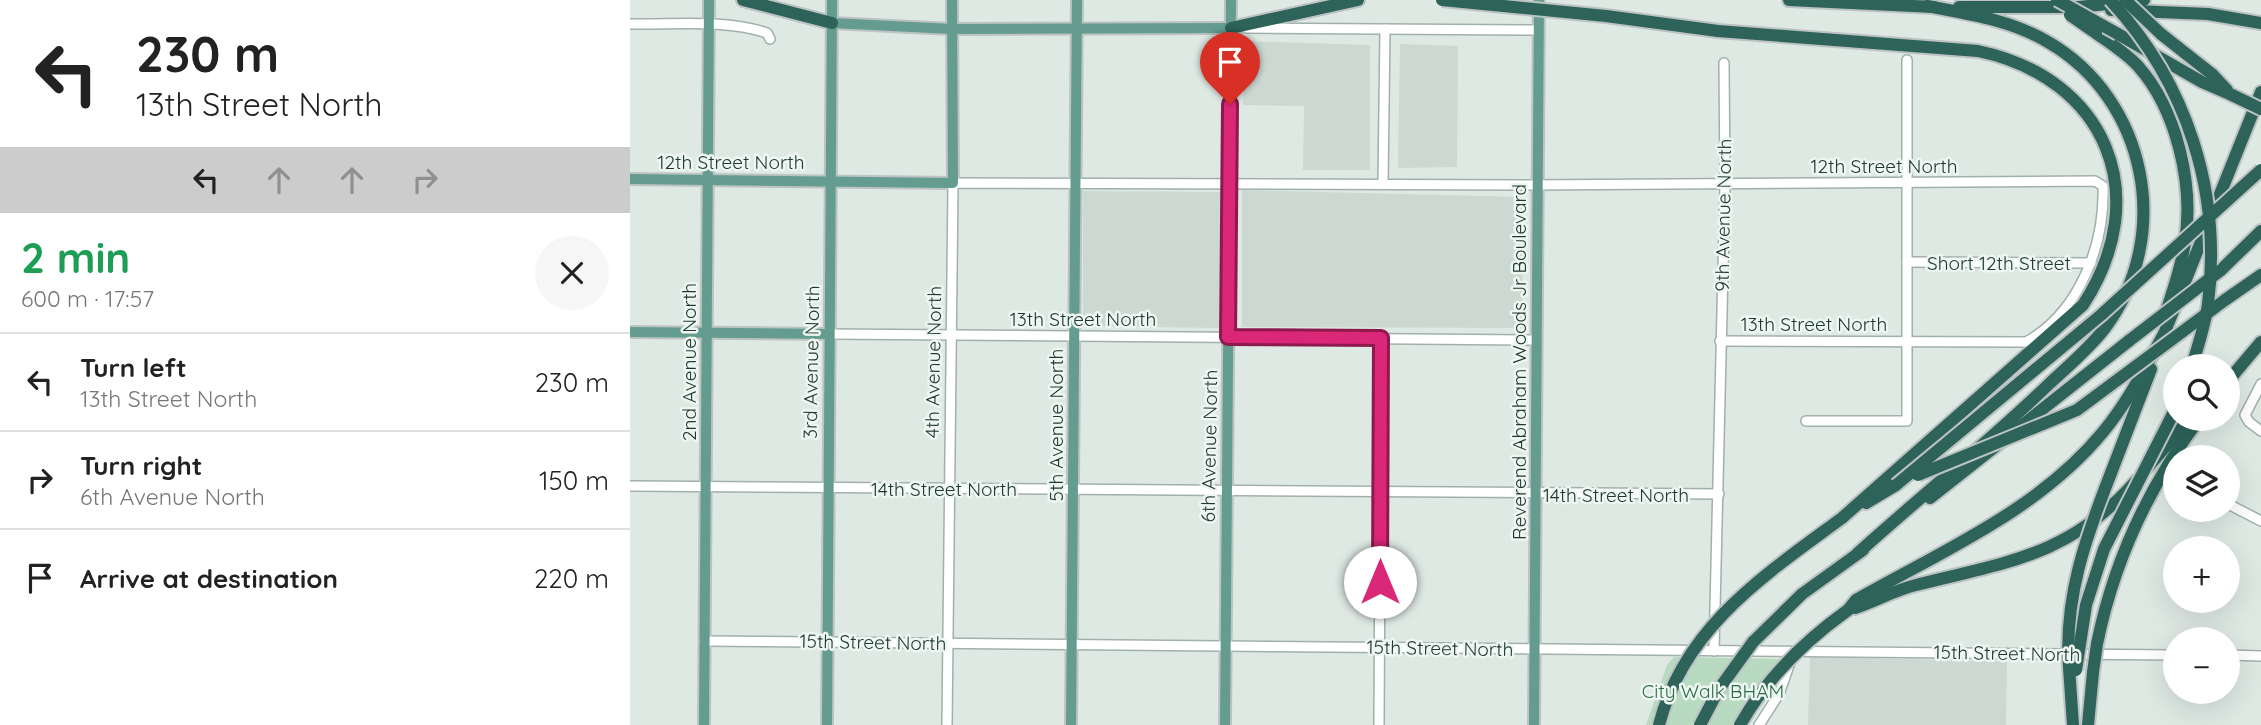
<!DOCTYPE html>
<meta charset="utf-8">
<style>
body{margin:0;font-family:Quicksand,sans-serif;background:#f6f6f6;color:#222;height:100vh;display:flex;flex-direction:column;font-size:26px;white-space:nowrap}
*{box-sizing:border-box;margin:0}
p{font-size:23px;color:#767676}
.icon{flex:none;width:38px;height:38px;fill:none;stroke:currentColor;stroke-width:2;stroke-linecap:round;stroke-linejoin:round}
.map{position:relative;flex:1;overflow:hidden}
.panel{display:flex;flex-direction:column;background:#fff;width:630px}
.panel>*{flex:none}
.top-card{background:#fff;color:#222;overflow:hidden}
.controls{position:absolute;left:1533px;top:354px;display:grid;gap:14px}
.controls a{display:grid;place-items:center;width:77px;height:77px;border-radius:50%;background:#fff;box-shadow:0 7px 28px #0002;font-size:35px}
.pin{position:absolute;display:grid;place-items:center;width:60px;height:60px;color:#fff;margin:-72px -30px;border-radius:50% 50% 50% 0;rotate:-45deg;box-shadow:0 0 7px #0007}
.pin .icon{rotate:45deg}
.me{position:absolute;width:77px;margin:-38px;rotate:0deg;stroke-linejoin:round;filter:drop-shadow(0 0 5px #0008)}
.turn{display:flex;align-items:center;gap:24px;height:147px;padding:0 21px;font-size:32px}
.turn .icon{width:91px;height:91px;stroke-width:2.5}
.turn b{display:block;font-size:49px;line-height:60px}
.lanes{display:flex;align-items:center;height:66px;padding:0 21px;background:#0003;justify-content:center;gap:35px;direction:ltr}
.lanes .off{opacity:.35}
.round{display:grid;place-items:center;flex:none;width:74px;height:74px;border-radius:37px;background:#f6f6f6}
.headline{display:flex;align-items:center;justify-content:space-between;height:119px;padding:0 21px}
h1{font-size:42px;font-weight:700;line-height:52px;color:#1e9e55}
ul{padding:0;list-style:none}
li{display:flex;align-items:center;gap:21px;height:98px;padding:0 21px;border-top:2px solid #e0e0e0}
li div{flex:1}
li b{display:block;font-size:26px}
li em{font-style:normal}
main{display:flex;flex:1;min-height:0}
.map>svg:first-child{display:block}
.built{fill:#ccd9d3}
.green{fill:#b7dac1}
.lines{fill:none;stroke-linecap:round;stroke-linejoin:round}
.minor-casing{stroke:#a1b0ab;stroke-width:12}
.major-casing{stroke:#bcc3c2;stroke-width:14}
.highway-casing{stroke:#bcc3c2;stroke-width:16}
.minor{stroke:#fff;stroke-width:9}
.major{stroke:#649d90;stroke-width:10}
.highway{stroke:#2d6359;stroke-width:12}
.highway-bridge-casing{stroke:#bcc3c2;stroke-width:16;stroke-linecap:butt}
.highway-bridge{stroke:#2d6359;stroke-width:12}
.route-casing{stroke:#8e194d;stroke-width:18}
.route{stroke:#db2777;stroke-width:12}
.labels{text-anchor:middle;stroke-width:5;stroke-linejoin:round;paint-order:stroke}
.street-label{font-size:19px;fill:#203832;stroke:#eef6f2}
.park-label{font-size:19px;fill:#2c6d47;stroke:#eef6f2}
</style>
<main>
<section class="panel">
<div class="top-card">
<div class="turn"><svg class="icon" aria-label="left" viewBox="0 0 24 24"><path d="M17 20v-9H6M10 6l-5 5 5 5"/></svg><div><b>230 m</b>13th Street North</div></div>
<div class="lanes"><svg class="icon" aria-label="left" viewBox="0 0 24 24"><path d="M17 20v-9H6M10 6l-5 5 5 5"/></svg><svg class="icon off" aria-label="ahead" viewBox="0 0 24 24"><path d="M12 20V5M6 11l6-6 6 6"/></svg><svg class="icon off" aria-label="ahead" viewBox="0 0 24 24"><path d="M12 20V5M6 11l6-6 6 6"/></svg><svg class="icon off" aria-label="right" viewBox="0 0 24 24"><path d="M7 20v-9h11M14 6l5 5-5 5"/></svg></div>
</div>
<div class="headline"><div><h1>2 min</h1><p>600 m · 17:57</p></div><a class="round"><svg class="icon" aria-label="close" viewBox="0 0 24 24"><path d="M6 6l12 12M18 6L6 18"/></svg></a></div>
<ul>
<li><svg class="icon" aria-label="left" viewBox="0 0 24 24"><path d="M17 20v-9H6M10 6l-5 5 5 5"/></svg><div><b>Turn left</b><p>13th Street North</p></div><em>230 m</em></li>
<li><svg class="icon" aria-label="right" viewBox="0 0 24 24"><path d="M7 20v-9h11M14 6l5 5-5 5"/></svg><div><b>Turn right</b><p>6th Avenue North</p></div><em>150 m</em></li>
<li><svg class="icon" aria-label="arrive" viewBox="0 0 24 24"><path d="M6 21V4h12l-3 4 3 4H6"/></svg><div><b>Arrive at destination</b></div><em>220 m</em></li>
</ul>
</section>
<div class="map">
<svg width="1631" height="725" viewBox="0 0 1631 725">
<rect width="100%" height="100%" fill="#dee9e4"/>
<g class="built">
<polygon points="614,41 740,45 740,170 673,170 674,106 613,105"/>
<polygon points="770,44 828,46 827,167 768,168"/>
<polygon points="612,190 893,197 892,328 612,327"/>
<polygon points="453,191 590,192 589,328 453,326"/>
<polygon points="1180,657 1377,661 1376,725 1178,725"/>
</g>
<polygon class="green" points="1044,657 1150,659 1147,677 1117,725 1016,725 1037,665"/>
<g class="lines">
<g class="minor-casing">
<g id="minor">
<path d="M0,24C45,25 95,19 137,33L140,39"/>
<polyline points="617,28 908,30"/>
<polyline points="753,183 755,29"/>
<polyline points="1277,262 1461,263"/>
<polyline points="199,334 906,340"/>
<polyline points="1631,384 1615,415 1619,422 1631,431"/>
<polyline points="1176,421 1277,421 1277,60"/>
<polyline points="0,486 1089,494"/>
<polyline points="1598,504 1631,521"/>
<polyline points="74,641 1545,655"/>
<polyline points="1084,651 1095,185 1094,63"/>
<polyline points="1598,655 1631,656"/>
<path d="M317,725L323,183L897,185L1465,181L1473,186C1475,244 1450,312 1396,342L1090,341"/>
<polyline points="749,725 751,338"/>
<polyline points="1129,725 1149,694 1161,660"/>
</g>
</g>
<g class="major-casing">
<g id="major">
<polyline points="202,23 322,29 601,28"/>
<polyline points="0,179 323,183 322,0"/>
<polyline points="0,332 199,334"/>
<polyline points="74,725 79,0"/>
<polyline points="197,725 202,0"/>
<polyline points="441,725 447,0"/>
<polyline points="595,725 601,0"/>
<polyline points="904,725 909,0"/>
</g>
</g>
<g class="highway-casing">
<g id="highway">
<polyline points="113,0 202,23"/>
<polyline points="1159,0 1304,7"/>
<polyline points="1329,7 1449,7 1514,0"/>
<polyline points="1481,10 1578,14 1631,23"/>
<path d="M976,16L1088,31L1348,51C1476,78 1525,195 1453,305L1212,518"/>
<polyline points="601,28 728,0"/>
<path d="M1466,33C1480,43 1496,53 1508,66C1547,110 1564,185 1555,242C1552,265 1544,287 1537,309"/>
<polyline points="1488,34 1572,82 1602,95"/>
<polyline points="1531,34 1583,75 1597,90"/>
<polyline points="1591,270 1631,231"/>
<polyline points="1595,300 1631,275"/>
<polyline points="1532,339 1631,92"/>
<polyline points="1598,381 1631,342"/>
<polyline points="1518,467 1560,418"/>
<polyline points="1481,473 1521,369"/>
<polyline points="1300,498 1500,340"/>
<polyline points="1236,503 1266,485"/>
<path d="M1228,553C1291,496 1358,443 1419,384C1438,366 1459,349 1475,328C1544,236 1517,99 1418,42C1381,20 1339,14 1297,6"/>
<path d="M1225,608C1246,601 1265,590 1286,585C1377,562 1440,556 1506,481"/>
<path d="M1218,610L1226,600C1312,551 1409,510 1473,432C1498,402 1516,366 1535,332"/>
<polyline points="1123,642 1172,594 1233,550"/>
<path d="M1467,644C1484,560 1518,487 1570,418"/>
<polyline points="1439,667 1443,725"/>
<polyline points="1458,725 1463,672"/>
</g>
</g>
<use href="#minor" class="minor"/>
<use href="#major" class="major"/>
<use href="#highway" class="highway"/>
<g class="highway-bridge-casing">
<g id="highway-bridge">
<polyline points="812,0 976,16"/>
<polyline points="1427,0 1488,34"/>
<path d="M1480,0C1557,83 1592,192 1578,304C1575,325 1568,346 1562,366"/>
<polyline points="1495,0 1531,34"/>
<polyline points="1440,15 1466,33"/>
<polyline points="1602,95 1631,109"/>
<polyline points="1500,340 1591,270"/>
<polyline points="1288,475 1447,410 1595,300"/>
<polyline points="1266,485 1471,315 1631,170"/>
<path d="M1439,667C1434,597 1456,537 1481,473"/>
<polyline points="1446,670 1456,605 1474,549 1545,410"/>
<polyline points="1463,672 1467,644"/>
<path d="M1029,725C1054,627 1136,574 1212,518"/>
<polyline points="1070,725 1089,689 1123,642"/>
<path d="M1110,725C1136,679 1176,640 1218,610"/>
</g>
</g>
<use href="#highway-bridge" class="highway-bridge"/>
</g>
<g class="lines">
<g class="route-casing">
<polyline id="route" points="600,104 598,337 751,338 750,582"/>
</g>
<use href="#route" class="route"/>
</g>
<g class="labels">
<g class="street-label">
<text x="101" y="169">12th Street North</text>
<text x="1254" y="173">12th Street North</text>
<text transform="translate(1093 215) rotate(-89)" y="7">9th Avenue North</text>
<text x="1369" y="270">Short 12th Street</text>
<text x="453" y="326">13th Street North</text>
<text x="1184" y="331">13th Street North</text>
<text transform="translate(59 362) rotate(-90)" y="7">2nd Avenue North</text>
<text transform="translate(181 362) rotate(-89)" y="7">3rd Avenue North</text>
<text transform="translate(303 362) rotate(-89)" y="7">4th Avenue North</text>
<text transform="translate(889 362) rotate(-90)" y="7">Reverend Abraham Woods Jr Boulevard</text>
<text transform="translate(426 425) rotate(-90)" y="7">5th Avenue North</text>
<text transform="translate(579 446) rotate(-89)" y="7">6th Avenue North</text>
<text x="314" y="496">14th Street North</text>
<text x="986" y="502">14th Street North</text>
<text transform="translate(243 642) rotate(1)" y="7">15th Street North</text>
<text transform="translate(810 648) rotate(1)" y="7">15th Street North</text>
<text transform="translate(1377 653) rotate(1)" y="7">15th Street North</text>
</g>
<g class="park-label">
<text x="1083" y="698">City Walk BHAM</text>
</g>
</g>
</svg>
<div class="controls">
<a><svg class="icon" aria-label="search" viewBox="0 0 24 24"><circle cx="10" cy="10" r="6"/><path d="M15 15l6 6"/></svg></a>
<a><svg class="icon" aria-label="layers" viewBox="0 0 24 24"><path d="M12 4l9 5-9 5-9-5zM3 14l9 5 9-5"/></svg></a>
<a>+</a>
<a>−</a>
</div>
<div class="pin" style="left:600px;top:104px;background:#d93025"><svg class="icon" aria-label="arrive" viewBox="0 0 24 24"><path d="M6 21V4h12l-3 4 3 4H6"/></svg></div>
<svg class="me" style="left:750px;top:582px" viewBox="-20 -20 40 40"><circle r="19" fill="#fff"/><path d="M0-13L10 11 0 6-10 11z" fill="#db2777"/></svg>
</div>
</main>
